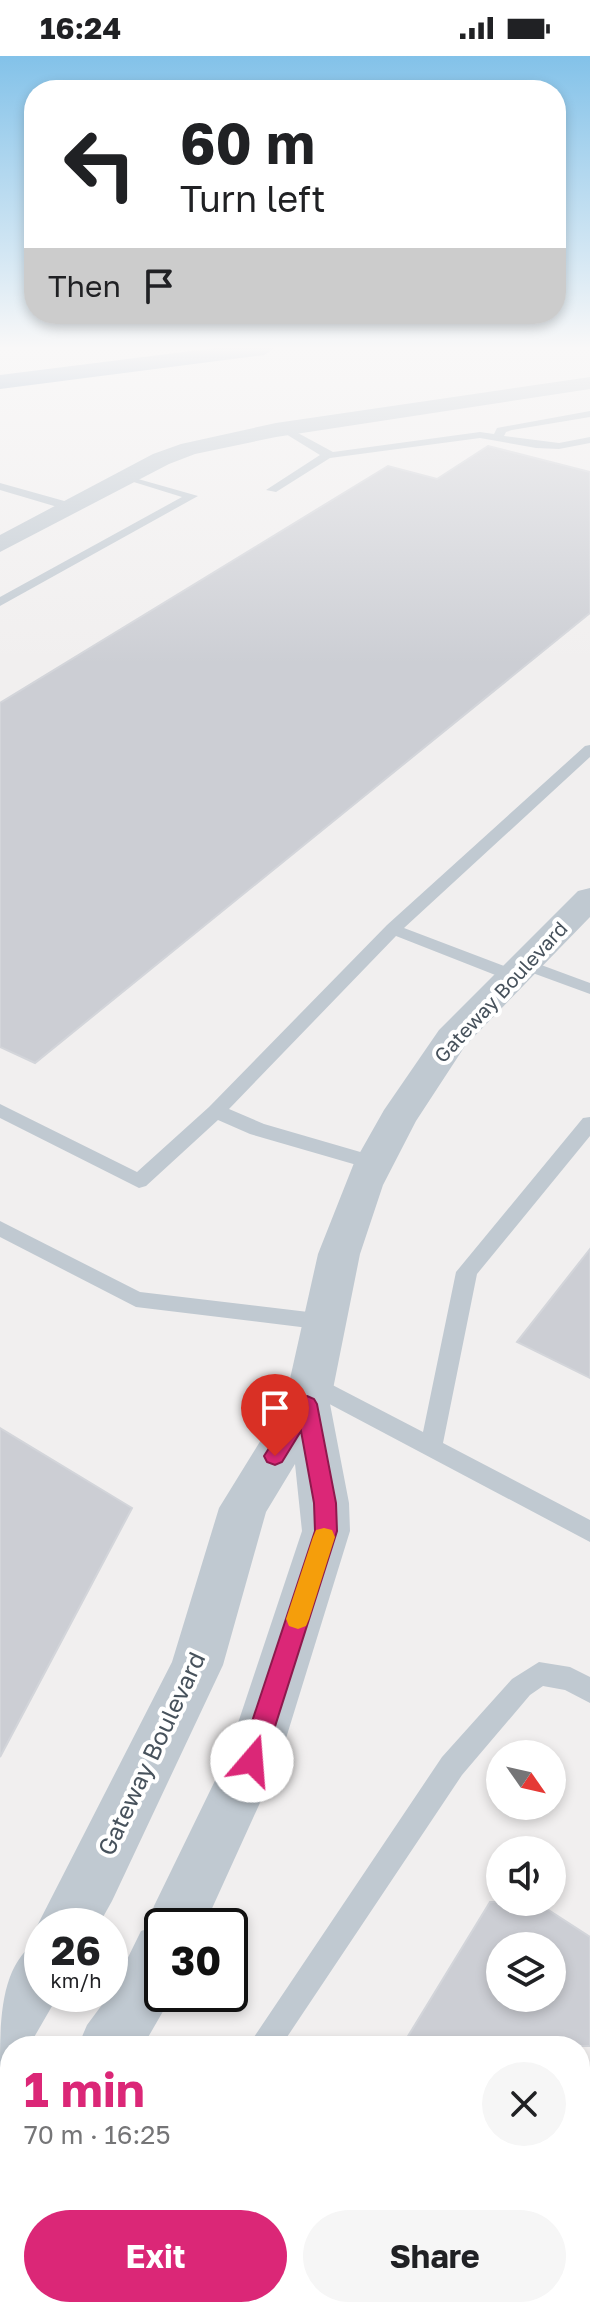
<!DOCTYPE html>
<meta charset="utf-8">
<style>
body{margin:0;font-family:"Golos Text",sans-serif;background:#f6f6f6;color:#202124;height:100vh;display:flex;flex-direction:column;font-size:30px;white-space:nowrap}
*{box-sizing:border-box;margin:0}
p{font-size:26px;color:#757577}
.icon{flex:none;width:44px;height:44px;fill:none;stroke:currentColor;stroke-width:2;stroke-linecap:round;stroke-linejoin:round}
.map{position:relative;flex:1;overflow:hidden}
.sheet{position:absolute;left:0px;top:1980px;width:590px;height:282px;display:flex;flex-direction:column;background:#fff;border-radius:32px 32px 0 0;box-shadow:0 4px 12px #0003}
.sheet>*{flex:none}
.top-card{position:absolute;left:24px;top:24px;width:542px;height:244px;border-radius:32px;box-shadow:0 4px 12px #0003;background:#fff;color:#202124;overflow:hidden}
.needle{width:52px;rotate:124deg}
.tools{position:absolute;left:486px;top:1684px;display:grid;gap:16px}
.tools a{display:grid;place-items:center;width:80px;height:80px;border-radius:50%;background:#fff;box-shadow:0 4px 12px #0003;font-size:40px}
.speed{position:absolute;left:24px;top:1852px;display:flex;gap:16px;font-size:40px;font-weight:700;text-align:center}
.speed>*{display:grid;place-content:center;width:104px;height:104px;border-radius:50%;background:#fff;box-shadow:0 4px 12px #0003;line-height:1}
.speed small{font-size:20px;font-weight:400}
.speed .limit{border:4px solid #111;border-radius:12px;background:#fff;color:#111}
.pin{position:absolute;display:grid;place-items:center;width:68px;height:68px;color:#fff;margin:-82px -34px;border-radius:50% 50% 50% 0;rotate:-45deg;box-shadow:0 0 8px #0007}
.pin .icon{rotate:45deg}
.me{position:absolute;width:88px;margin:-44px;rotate:18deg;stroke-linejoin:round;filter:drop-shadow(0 0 6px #0008)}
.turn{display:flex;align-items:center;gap:28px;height:168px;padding:0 24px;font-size:36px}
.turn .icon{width:104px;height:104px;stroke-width:2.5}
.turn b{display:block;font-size:56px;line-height:68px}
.then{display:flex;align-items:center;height:76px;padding:0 24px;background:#0003;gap:16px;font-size:30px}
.round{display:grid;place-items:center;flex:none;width:84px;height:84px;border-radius:42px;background:#f6f6f6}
.headline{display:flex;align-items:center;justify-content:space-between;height:136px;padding:0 24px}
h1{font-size:48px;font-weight:700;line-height:60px;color:#db2777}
.action{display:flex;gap:16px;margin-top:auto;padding:16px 24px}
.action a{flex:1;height:92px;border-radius:48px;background:#db2777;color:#fff;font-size:32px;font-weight:700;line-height:92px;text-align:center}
.action a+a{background:#f6f6f6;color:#202124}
.status{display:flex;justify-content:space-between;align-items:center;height:56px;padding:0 40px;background:#fff;direction:ltr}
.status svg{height:22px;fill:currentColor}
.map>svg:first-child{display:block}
.building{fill:#ccced4;stroke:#d3d5da;stroke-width:2;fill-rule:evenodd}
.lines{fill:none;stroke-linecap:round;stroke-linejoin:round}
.lane{fill:#c0c9d1;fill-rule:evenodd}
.street{fill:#c0c9d1;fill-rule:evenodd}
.highway{fill:#87a1bd;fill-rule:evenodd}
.route{fill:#db2777;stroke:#8e194d;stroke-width:2}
.slow{fill:#f59e0b}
.labels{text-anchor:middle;stroke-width:8;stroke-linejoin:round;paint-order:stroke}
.street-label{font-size:20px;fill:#47525c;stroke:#fff}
.near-street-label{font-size:24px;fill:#47525c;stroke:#fff}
</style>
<div class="status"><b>16:24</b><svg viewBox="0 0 49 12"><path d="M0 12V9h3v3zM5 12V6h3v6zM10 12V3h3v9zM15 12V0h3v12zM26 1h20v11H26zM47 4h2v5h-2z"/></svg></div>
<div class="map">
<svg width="590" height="2261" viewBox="0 0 590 2261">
<rect width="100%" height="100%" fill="#f1efef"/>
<g class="building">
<polygon points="488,390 590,416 590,557 35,1007 0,991 0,647 388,410 437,423"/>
<polygon points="590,1193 590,1322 517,1286"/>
<polygon points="0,1372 132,1452 0,1701"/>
<path d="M490,1846H536L590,1881V1990H402ZM500,1890H552V1942H500Z"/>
</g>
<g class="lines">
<g class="lane">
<polygon points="590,355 590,361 512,374 506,376 504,380 559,387 590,381 590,387 559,393 536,392 480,382 330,402 276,436 266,434 320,399 281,375 280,373 285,370 333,396 480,376 494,378 497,372"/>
<polygon points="124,419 198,440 0,550 0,541 182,441 124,423"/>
<polygon points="0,427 75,448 77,451 71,455 0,434"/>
<polygon points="590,689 590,701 404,872 520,916 523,920 520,924 508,924 396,880 229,1053 264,1068 381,1102 384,1107 381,1112 374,1114 250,1078 218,1064 146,1130 139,1132 0,1062 0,1048 137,1116 209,1051 387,869 585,690"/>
<polygon points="525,903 590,927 590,938 519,912 516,908"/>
<polygon points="590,1061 590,1080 477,1218 443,1387 590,1464 590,1486 303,1334 300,1328 303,1322 311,1319 319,1322 423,1376 456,1216 583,1062"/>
<polygon points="0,1165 140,1236 325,1258 333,1260 336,1266 333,1272 325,1274 136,1251 0,1181"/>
<polygon points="539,1606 570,1611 590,1621 590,1647 565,1634 543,1630 530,1639 462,1719 281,1990 248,1990 442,1701 512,1623"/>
<polygon points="0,2169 10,2173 10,2211 0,2207"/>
<polygon points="51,2252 90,2252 94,2261 55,2261"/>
</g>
<g class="street">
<polygon points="590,321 590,333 276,381 195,398 169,408 0,496 0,479 153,398 181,388 276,367"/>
<polygon points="590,832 590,861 465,990 416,1065 383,1129 360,1198 330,1348 349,1447 350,1475 279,1705 204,1870 162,1870 162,1938 173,1938 143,1990 78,1990 87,1969 110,1938 141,1875 147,1873 154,1850 227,1700 302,1475 295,1408 266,1456 223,1609 112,1845 98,1870 42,1870 42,1882 37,1870 172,1606 219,1452 285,1345 318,1198 354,1107 384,1054 439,974 578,835"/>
<path d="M42,1882V1938H59L29,1990H10V2009L0,2013C0,1963 0,1905 42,1882Z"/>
<polygon points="10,2106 10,2181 0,2185 0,2110"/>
</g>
<polygon class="highway" points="215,292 275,292 264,299 0,333 0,319"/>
</g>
<linearGradient id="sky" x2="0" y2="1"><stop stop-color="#83c2e9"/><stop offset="0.48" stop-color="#f9f8f8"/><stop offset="1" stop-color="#f9f8f8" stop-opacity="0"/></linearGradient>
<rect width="590" height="608" fill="url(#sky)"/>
<polygon class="route" points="307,1340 314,1343 317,1348 336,1447 337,1475 264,1705 260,1713 252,1716 243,1713 239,1705 315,1475 314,1447 301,1375 282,1406 275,1409 267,1406 264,1400 300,1343"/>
<polygon class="slow" points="324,1472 332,1474 335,1481 309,1563 306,1570 298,1573 289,1570 286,1563 313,1481 316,1474"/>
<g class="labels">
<g class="street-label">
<text transform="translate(501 936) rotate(-47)" y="7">Gateway Boulevard</text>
</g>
<g class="near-street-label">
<text transform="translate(152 1698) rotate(-65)" y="8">Gateway Boulevard</text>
</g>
</g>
</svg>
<div class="tools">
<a><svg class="needle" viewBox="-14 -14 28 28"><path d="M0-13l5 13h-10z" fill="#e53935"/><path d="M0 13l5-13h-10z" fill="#757577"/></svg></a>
<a><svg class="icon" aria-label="sound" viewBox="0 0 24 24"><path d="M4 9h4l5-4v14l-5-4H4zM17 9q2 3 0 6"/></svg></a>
<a><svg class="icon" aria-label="layers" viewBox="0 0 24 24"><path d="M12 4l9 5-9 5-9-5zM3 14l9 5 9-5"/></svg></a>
</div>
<div class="speed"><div>26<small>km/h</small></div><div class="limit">30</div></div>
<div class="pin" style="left:275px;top:1400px;background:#d93025"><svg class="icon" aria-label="arrive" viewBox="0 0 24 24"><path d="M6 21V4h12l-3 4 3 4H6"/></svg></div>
<svg class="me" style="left:252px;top:1705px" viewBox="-20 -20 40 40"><circle r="19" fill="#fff"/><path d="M0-13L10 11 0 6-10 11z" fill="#db2777"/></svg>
<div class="top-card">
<div class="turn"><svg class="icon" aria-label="left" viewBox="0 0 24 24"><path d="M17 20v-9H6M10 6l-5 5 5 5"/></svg><div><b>60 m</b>Turn left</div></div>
<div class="then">Then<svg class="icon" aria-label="arrive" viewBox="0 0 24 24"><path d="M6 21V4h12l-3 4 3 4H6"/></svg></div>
</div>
<section class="sheet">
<div class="headline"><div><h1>1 min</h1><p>70 m · 16:25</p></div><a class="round"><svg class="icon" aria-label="close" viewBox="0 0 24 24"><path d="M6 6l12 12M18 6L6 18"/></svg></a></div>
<div class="action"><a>Exit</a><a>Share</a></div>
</section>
</div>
